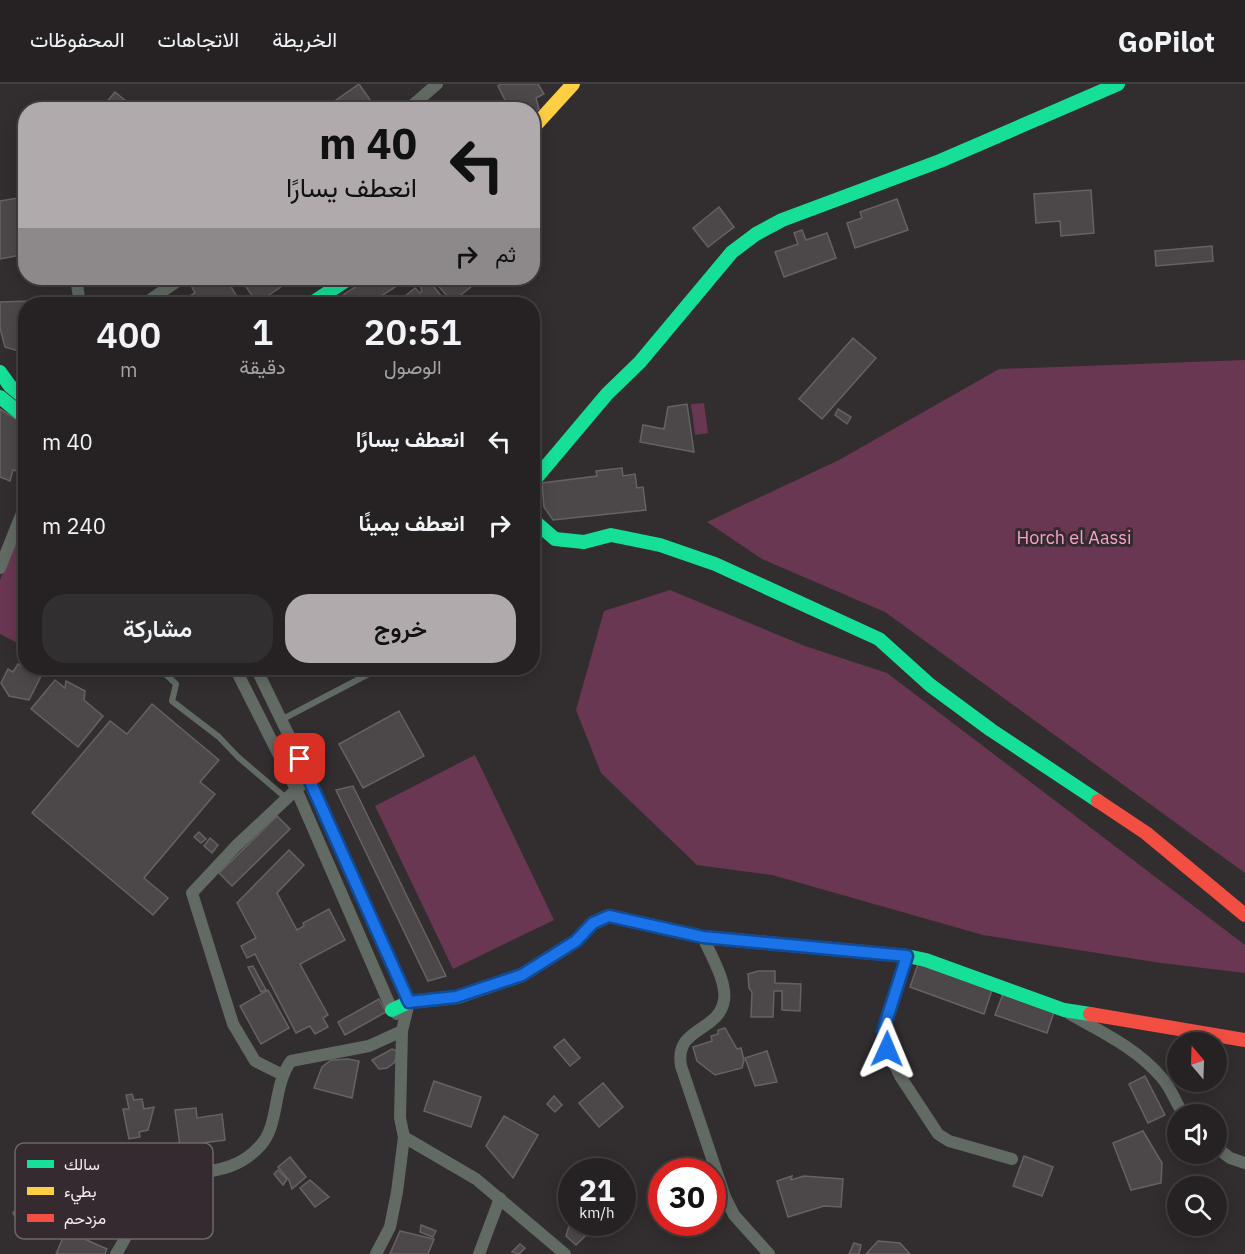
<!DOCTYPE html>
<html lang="ar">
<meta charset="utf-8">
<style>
body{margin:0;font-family:"IBM Plex Sans",Vazirmatn,sans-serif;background:#322f30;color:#f1f3f6;direction:rtl;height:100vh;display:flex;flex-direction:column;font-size:22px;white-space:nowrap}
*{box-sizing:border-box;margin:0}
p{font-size:20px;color:#a4a4a6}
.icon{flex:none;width:33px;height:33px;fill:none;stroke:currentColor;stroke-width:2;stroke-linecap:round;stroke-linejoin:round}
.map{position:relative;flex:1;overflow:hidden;direction:ltr}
.side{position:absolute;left:18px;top:213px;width:522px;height:378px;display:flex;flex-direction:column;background:#262223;border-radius:24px;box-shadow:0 3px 15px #0003,0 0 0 2px #423f41;direction:rtl}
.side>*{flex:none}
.top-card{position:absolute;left:18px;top:18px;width:522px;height:183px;border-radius:24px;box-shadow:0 3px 15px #0003,0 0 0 2px #423f41;direction:rtl;background:#b1aaad;color:#111;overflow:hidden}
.needle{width:39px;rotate:341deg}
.buttons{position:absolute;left:1167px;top:948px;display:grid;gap:12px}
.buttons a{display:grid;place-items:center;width:60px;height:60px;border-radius:50%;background:#262223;box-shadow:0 3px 15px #0003,0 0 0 2px #423f41;font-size:30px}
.speed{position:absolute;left:558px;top:1074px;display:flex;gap:12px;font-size:30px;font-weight:700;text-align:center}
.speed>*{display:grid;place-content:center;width:78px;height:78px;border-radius:50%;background:#262223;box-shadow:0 3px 15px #0003,0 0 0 2px #423f41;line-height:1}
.speed small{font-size:15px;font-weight:400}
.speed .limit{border:9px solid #d22;background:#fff;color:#111}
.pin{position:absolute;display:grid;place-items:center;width:51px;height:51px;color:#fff;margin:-26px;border-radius:12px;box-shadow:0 3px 9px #0006}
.me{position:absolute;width:66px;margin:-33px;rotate:1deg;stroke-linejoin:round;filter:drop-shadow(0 0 4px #0008)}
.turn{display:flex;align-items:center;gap:21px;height:126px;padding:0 24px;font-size:27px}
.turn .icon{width:78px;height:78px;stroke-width:2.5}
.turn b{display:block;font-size:42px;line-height:51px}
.then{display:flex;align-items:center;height:57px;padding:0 24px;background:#0003;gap:12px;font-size:22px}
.eta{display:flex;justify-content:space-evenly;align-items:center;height:102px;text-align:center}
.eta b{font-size:36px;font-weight:600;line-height:42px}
.cta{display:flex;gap:12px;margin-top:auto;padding:12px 24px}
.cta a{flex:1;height:69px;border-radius:24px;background:#b1aaad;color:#111;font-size:24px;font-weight:600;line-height:69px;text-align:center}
.cta a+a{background:#322f30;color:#f1f3f6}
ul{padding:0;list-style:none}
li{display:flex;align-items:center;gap:18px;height:84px;padding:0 24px}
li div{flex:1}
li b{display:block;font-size:22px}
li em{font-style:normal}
header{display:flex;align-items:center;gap:36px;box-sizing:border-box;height:84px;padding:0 30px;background:#262223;border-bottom:2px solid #423f41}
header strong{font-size:28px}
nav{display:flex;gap:33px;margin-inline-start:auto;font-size:21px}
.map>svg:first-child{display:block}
.green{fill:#693751}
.building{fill:#4c4749;stroke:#666264;stroke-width:1.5}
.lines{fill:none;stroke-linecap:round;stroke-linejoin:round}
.lane{stroke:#626a64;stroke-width:6}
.street{stroke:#626a64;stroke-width:12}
.fast{stroke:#16e098;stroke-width:14}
.slow{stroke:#ffcf43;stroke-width:14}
.jam{stroke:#f24e42;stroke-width:14}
.route-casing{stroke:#114b97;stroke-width:15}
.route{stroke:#1a73e8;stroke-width:10}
.labels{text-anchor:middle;stroke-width:6;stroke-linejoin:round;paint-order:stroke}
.park-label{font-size:18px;fill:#f7a3cc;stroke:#352a2f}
.key{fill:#352a2f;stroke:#6f6569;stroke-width:1.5}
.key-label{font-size:16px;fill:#f6eef1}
</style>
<header>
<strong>GoPilot</strong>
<nav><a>الخريطة</a><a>الاتجاهات</a><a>المحفوظات</a></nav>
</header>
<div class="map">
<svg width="1245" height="1170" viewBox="0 0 1245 1170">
<rect width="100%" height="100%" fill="#322d2f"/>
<g class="green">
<polygon points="1245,276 1245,789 885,528 762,475 707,438 839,376 999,285"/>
<polygon points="704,319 708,349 695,351 691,320"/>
<polygon points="25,434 25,563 0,550 0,496"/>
<polygon points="670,506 805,562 887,589 1245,861 1245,889 1161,879 983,851 772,791 697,781 601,689 576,626 604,527"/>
<polygon points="475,671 554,836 453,885 375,722"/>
</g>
<g class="building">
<polygon points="359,0 377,26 322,26"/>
<polygon points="501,0 538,0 544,10 536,14 539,25 532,29 532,26 505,26 508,22 498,2"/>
<polygon points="115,8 137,26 110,26 104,21"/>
<polygon points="1091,106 1094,149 1061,152 1060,137 1036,139 1034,110"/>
<polygon points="17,114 26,170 0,175 0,117"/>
<polygon points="897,115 908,146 855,164 847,139 862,134 860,128"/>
<polygon points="719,123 734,143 708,163 693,144"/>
<polygon points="802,146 806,156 827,149 836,174 784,193 775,168 798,160 794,149"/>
<polygon points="1212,162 1213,177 1156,182 1155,167"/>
<polygon points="111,194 132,194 132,199 111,196"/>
<polygon points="222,194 226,194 241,220 184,220 189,218 186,214 195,209 191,201 201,196 203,200"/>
<polygon points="240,194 294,194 257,219"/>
<polygon points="369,194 409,194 369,220 329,220"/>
<polygon points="441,194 482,194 452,218 435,198"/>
<polygon points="429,197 448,220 410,220 404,213 415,204 420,209 422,207 420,201"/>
<polygon points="401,213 407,220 391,220"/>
<polygon points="28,217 26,220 25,269 5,263 0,244 0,218"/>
<polygon points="853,254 876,274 822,335 799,315"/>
<polygon points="687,320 694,368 640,358 643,341 664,345 668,323"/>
<polygon points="0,325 26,341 26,389 13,386 10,397 0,393"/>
<polygon points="838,325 851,333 847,340 835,331"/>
<polygon points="622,384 623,392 635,390 637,404 643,403 646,426 553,436 544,423 542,399 597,392 596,387"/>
<polygon points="18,580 41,592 29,616 9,612 1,599 8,585 13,588"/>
<polygon points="272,584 292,584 275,590"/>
<polygon points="55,596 65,604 66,597 85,607 84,616 103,632 78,663 31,625"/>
<polygon points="152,620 219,676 200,698 215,710 144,794 168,814 153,831 32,729 110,637 127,650"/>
<polygon points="399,627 424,672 363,704 339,660"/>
<polygon points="353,702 446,892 428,897 336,706"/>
<polygon points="277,732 290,745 232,802 219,789"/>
<polygon points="199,748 206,755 201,759 194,753"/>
<polygon points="210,754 218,761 212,769 204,762"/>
<polygon points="289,766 304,781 277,809 297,846 304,842 303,839 329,825 345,856 300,880 328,931 323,934 328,943 315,950 310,942 296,949 255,870 247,874 241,862 256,854 237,819"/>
<polygon points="918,880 992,906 984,930 910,903"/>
<polygon points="253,882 266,906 261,908 248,883"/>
<polygon points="758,887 775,887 775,899 801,900 800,927 782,926 782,907 774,907 773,933 751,933 752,908 749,904 748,890"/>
<polygon points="268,906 289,944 261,960 240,922"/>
<polygon points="1003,910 1054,928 1047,949 995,931"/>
<polygon points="379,915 386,928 345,951 338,938"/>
<polygon points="725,944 737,965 741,964 744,976 742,984 715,991 697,977 693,963 712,957 711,952 718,950 718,946"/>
<polygon points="564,955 580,974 570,982 554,963"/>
<polygon points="392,965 397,967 395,978 387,984 379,985 372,976"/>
<polygon points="767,967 777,998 755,1002 745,974"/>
<polygon points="348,975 359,977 352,1014 314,1004 322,983 331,976"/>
<polygon points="1145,992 1165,1031 1148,1039 1129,1000"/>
<polygon points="434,997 481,1013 471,1043 424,1027"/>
<polygon points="603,999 623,1023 599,1043 579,1019"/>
<polygon points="132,1010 134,1016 142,1015 144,1025 154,1023 148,1046 139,1048 140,1053 129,1055 123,1025 129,1025 126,1011"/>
<polygon points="554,1012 562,1021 555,1028 547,1020"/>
<polygon points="196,1024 197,1034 222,1030 225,1056 180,1062 175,1026"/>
<polygon points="504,1032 538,1051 513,1094 486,1062"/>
<polygon points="1143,1047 1162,1079 1161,1099 1131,1106 1113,1059"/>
<polygon points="1024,1072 1053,1083 1042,1112 1013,1102"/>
<polygon points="290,1073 306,1093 292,1105 289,1096 278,1083"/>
<polygon points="278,1086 287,1095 283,1101 274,1090"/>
<polygon points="792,1092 791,1096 804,1092 843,1095 841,1123 824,1122 788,1133 777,1097"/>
<polygon points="310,1096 329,1113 315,1123 300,1104"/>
<polygon points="20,1122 35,1122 45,1134 33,1144 34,1154 17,1151 18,1138 13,1129"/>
<polygon points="572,1132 572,1138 589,1138 586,1151 576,1161 566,1152"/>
<polygon points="684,1138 697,1138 700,1141 689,1153 679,1144"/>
<polygon points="421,1141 436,1147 433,1153 420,1148"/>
<polygon points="66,1147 107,1165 105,1170 56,1170"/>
<polygon points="400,1147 434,1155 428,1170 390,1170"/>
<polygon points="878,1157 900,1159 910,1170 866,1170"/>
<polygon points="854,1159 861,1161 859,1170 849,1170"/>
<polygon points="520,1160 525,1164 519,1170 512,1168"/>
</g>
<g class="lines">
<g class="lane">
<polyline points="159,584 176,600 172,617 219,653 238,673 286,714"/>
<polyline points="281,636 380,584"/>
</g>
<g class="street">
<polyline points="407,26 437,0"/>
<polyline points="76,194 80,220"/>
<polyline points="144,220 182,194"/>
<polyline points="0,484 26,419"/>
<polyline points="235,584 296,705 392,926 397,930"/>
<polyline points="256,584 310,695 409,918 402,947 400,1034 404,1053 397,1108 390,1143 376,1170"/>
<path d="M703,853C710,870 727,897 724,916C719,949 674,942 681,982L725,1113L734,1131L769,1170"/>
<polyline points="907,872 883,947 887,965 900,992 938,1050 949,1057 1012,1075"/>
<path d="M1070,930C1102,948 1138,965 1162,994C1171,1004 1176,1019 1183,1030"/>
<polyline points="281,990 255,977 233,940 192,809 236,762 301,701"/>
<polyline points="404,1053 476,1095 565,1170"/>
<polyline points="1216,1063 1230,1074 1245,1079"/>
<path d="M116,1170C132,1146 141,1110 167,1095C175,1090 185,1090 194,1089C220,1087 242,1082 260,1062C280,1041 272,1003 291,977L369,962L402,947"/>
<polyline points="479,1170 500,1114"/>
</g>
<g class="fast">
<polyline points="310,220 350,194"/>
<polyline points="0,288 10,302 26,315"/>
<polyline points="0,313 26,334"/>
<polyline points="532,399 607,310 640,278 732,168 756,150 782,136 940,77 1118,0"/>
<polyline points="532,435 555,455 584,458 611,451 660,461 715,480 879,555 930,601 991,646 1098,717"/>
<polyline points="392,926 409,918 457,913 522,891 576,857 593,839 609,832 703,853 907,872 926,876 1064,926 1090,930"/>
</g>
<polyline class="slow" points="532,45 573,0"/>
<g class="jam">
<polyline points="1098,717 1146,749 1245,831"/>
<polyline points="1090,930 1245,956"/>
</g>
</g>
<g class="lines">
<g class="route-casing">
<polyline id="route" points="300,675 409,918 456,913 522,891 576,857 593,839 609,832 703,853 907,872 883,947 887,965"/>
</g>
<use href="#route" class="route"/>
</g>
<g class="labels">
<g class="park-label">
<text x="1074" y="460">Horch el Aassi</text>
</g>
</g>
<rect x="15" y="1059" width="198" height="96" rx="9" class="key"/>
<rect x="27" y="1076" width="27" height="8" fill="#16e098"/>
<rect x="27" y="1103" width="27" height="8" fill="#ffcf43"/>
<rect x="27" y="1130" width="27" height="8" fill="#f24e42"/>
<g class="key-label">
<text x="64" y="1086">سالك</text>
<text x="64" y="1113">بطيء</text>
<text x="64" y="1140">مزدحم</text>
</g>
</svg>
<div class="buttons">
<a><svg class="needle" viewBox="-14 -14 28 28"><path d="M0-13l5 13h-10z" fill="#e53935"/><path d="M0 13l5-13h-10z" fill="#a4a4a6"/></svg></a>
<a><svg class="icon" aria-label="sound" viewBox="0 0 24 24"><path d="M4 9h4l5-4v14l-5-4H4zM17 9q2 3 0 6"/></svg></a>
<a><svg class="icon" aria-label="search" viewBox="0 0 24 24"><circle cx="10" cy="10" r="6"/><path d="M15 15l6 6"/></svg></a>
</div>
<div class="speed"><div>21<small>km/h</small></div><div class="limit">30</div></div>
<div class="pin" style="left:300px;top:675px;background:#d93025"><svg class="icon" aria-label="arrive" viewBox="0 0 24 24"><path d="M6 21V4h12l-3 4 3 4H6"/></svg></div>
<svg class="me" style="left:887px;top:965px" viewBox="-20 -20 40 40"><path d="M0-17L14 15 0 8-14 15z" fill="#1a73e8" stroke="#fff" stroke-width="4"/></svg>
<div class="top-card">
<div class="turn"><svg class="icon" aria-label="left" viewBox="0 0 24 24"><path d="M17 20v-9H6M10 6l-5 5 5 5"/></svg><div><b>40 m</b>انعطف يسارًا</div></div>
<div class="then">ثم<svg class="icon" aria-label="right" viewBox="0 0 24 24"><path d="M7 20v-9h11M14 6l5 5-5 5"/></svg></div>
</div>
<section class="side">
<div class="eta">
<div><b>20:51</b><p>الوصول</p></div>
<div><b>1</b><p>دقيقة</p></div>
<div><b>400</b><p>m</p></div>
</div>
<ul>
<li><svg class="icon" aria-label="left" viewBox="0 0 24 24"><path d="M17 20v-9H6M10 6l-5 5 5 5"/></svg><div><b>انعطف يسارًا</b></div><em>40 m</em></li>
<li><svg class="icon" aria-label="right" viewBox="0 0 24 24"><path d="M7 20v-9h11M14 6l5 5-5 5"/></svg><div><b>انعطف يمينًا</b></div><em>240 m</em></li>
</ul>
<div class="cta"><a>خروج</a><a>مشاركة</a></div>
</section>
</div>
